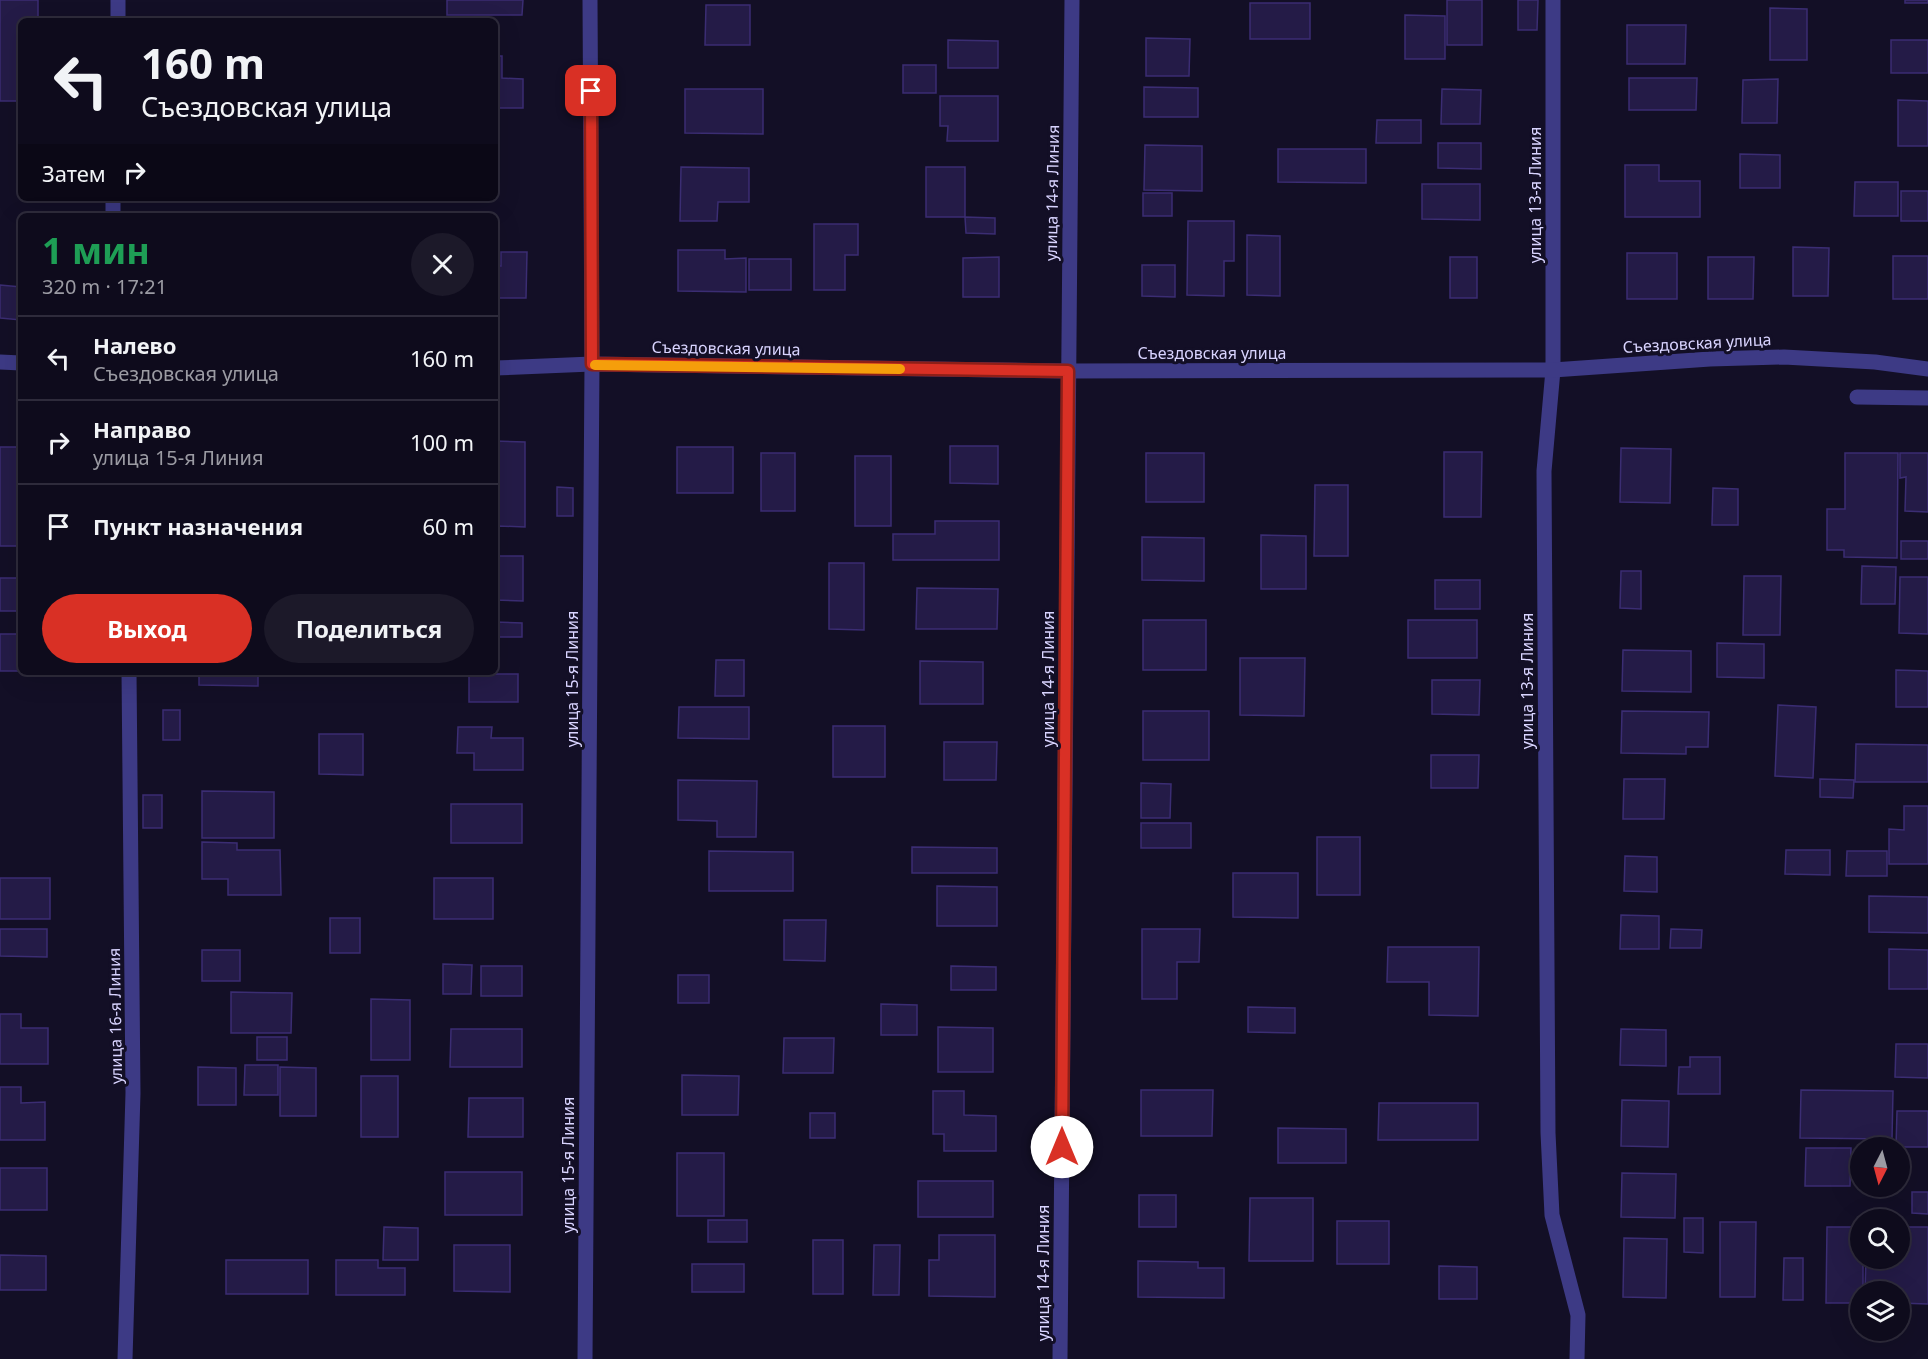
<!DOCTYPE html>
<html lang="ru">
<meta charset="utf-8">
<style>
body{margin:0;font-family:"Noto Sans",sans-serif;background:#1c1929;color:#f1f3f6;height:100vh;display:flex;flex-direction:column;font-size:22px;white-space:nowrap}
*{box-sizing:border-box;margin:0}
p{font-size:20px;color:#9b9ba3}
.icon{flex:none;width:33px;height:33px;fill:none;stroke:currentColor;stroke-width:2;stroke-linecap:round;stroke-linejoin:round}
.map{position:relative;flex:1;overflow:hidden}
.details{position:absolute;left:18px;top:213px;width:480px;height:462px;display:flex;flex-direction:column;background:#0e0b1c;border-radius:9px;box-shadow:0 6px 24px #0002,0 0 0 2px #2e2b3b}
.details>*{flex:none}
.hud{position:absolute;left:18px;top:18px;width:480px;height:183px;border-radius:9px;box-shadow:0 6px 24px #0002,0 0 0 2px #2e2b3b;background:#0e0b1c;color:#f1f3f6;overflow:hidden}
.needle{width:39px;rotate:186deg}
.buttons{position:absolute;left:1850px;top:1137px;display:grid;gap:12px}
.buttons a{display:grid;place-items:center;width:60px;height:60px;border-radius:50%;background:#0e0b1c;box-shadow:0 6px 24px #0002,0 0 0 2px #2e2b3b;font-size:30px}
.pin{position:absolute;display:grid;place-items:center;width:51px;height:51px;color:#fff;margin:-26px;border-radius:12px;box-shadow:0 3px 9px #0006}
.me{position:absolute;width:66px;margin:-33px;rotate:0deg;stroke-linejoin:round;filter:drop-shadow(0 0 4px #0008)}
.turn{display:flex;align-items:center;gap:21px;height:126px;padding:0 24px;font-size:27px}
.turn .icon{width:78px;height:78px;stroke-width:2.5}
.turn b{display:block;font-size:42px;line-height:51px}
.then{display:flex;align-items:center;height:57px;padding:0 24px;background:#0003;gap:12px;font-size:22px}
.round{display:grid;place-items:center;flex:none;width:63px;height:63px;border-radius:32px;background:#1c1929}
.headline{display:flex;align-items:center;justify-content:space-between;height:102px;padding:0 24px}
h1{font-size:36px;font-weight:700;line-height:45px;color:#1e9e55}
.primary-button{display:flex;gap:12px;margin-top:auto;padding:12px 24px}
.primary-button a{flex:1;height:69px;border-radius:36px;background:#d93025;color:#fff;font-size:24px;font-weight:700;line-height:69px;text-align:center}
.primary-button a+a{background:#1c1929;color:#f1f3f6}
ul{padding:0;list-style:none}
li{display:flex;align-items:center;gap:18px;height:84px;padding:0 24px;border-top:2px solid #2e2b3b}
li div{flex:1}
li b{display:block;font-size:22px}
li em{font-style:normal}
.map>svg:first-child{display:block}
.building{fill:#241b47;stroke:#3b2d73;stroke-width:1.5}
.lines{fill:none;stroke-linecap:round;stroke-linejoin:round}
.lane{stroke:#3d3a85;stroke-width:15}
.street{stroke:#3d3a85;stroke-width:15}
.route-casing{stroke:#8d1f18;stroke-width:15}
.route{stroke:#d93025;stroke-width:10}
.slow{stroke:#f59e0b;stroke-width:10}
.labels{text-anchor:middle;stroke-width:6;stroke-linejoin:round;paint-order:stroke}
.street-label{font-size:16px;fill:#d9d4ff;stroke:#130f26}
</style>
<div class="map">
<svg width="1928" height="1359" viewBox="0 0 1928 1359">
<rect width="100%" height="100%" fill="#130f26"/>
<g class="building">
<polygon points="0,0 38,0 38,21 21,21 21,101 0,101"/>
<polygon points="447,0 523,0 522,15 447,15"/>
<rect x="1447" y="0" width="35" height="45"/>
<polygon points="1518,0 1538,0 1537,30 1518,30"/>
<rect x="1905" y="0" width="23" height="3"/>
<rect x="1250" y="3" width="60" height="36"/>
<polygon points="706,5 750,5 750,45 705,45"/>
<polygon points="1770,8 1807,9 1807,60 1770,60"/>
<polygon points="1405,15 1445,16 1445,59 1405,59"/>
<polygon points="1627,25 1686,25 1685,64 1627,64"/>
<polygon points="1146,38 1190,39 1189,76 1146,76"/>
<polygon points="948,40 998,41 998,68 948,68"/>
<rect x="1891" y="40" width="37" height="33"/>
<polygon points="495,56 502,56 502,78 523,79 523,108 495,108"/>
<rect x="903" y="65" width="33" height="28"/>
<polygon points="1629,78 1697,78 1696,110 1629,110"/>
<polygon points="1778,79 1777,123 1742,123 1743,80"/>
<polygon points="1144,87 1198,88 1198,117 1144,117"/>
<polygon points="685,89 763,89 763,134 685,133"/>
<polygon points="1442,89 1481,90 1480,124 1441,124"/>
<polygon points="940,96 998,96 998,141 947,141 948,126 940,126"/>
<polygon points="1898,100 1928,101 1928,146 1898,146"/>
<polygon points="1377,120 1421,120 1421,143 1376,143"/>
<polygon points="1438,143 1481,143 1481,169 1438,168"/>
<polygon points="1145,145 1202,146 1202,191 1144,190"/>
<polygon points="1278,149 1366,149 1366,183 1278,182"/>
<polygon points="1740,154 1780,155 1780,188 1740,188"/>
<polygon points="1625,165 1659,165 1659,181 1700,181 1700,217 1625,217"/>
<polygon points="681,167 749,168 749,202 718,202 717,221 680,221"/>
<rect x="926" y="167" width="39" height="50"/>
<polygon points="1855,182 1898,182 1898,216 1854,216"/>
<polygon points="1422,184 1480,184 1480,220 1422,219"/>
<rect x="1901" y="191" width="27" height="30"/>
<rect x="1143" y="193" width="29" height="23"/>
<polygon points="965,217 995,218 995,234 966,233"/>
<polygon points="1188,221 1234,221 1234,261 1224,261 1224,296 1187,295"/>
<polygon points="814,224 858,224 858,255 845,255 845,290 814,290"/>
<polygon points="1247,235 1280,236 1280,296 1247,295"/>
<polygon points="1793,247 1829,248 1828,296 1793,296"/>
<polygon points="678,250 725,250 725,259 746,258 746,292 678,291"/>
<polygon points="501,252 527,252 526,298 495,298 495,266 501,266"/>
<rect x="1627" y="253" width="50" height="46"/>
<rect x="1893" y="256" width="35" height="43"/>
<polygon points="999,257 999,297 963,297 963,258"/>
<rect x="1450" y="257" width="27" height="41"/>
<polygon points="1708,257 1754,257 1753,299 1708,299"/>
<rect x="749" y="259" width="42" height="31"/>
<polygon points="1142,265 1175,265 1175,297 1142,296"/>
<polygon points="0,285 21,287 21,320 0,318"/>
<polygon points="495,441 525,442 525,527 499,526 499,545 495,545"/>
<polygon points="950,446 998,446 998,484 950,483"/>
<rect x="0" y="447" width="21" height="99"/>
<rect x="677" y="447" width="56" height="46"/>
<polygon points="1621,448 1671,449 1670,503 1620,502"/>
<polygon points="1444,452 1482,452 1481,517 1444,517"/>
<rect x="761" y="453" width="34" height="58"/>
<rect x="1146" y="453" width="58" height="49"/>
<polygon points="1845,453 1898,453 1897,558 1844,557 1844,550 1827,550 1827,509 1845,509"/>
<polygon points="1900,453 1928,453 1928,512 1905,511 1906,477 1900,478"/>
<rect x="855" y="456" width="36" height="70"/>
<polygon points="1315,485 1348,485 1348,556 1314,556"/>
<polygon points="557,487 573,488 573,516 557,516"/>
<polygon points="1713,488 1738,489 1738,525 1712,525"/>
<polygon points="935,521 999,521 999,560 893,560 893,534 935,534"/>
<polygon points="1261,535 1306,536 1306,589 1261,589"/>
<polygon points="1142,537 1204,538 1204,581 1142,580"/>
<rect x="1901" y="541" width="27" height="18"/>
<polygon points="495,556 523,556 523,601 495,600"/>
<polygon points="829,563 864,563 864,630 829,629"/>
<polygon points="1862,566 1896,567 1895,604 1861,604"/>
<polygon points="1621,571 1641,571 1641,609 1620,608"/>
<polygon points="1744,576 1781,576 1780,635 1743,635"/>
<polygon points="1900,577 1928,577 1928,634 1899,633"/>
<rect x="0" y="578" width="21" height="33"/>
<rect x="1435" y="580" width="45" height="29"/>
<polygon points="917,588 998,589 997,629 916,629"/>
<rect x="1143" y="620" width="63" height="50"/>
<rect x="1408" y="620" width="69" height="38"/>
<polygon points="495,622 522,623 522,637 495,637"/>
<rect x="0" y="634" width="21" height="37"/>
<polygon points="1717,643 1764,644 1764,678 1717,677"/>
<polygon points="1623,650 1691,651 1691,692 1622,691"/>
<polygon points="1240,658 1305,658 1304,716 1240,715"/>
<polygon points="716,660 744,660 744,696 715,696"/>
<polygon points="920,661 983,662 983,704 920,704"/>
<polygon points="1896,670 1928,671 1928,707 1896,707"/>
<polygon points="199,672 258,672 258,686 199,685"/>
<rect x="469" y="674" width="49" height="28"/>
<polygon points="1432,680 1480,680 1479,715 1432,714"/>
<polygon points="1778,705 1816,707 1813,778 1775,776"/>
<polygon points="679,707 749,707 749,739 678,738"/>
<rect x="163" y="710" width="17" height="30"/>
<rect x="1143" y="711" width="66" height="49"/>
<polygon points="1622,711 1709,712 1708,747 1686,747 1686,754 1621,753"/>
<rect x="833" y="726" width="52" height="51"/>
<polygon points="458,727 492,727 491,738 523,738 523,770 474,770 474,753 457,753"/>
<polygon points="319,734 363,734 363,775 319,774"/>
<polygon points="944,742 997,742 996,780 944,780"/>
<polygon points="1856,744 1928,745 1928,782 1855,782"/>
<polygon points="1431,755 1479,755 1478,788 1431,788"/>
<polygon points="1624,779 1665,779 1664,819 1623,819"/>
<polygon points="1820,779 1854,780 1853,798 1820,797"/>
<polygon points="678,780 757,781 756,837 717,837 717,821 678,820"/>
<polygon points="1141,783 1171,784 1170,818 1141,818"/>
<polygon points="202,791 274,792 274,838 202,838"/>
<rect x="143" y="795" width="19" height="33"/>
<rect x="451" y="804" width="71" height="39"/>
<polygon points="1904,806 1928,806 1928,864 1889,864 1889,829 1904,830"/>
<rect x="1141" y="823" width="50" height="25"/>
<rect x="1317" y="837" width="43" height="58"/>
<polygon points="202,842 237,843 237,850 280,850 281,895 228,895 228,879 202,879"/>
<polygon points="912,847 997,848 997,873 912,873"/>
<polygon points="1786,850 1830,850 1830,875 1785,874"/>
<polygon points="709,851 793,852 793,891 709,891"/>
<polygon points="1847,851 1887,851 1887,876 1846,876"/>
<polygon points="1625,856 1657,857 1657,892 1624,891"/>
<polygon points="1233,873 1298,873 1298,918 1233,917"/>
<rect x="0" y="878" width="50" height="41"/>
<rect x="434" y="878" width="59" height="41"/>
<polygon points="937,886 997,887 997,926 937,926"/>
<polygon points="1869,896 1928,897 1928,933 1869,932"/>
<polygon points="1621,915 1659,916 1659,949 1620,949"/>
<rect x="330" y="918" width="30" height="35"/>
<polygon points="784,920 826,920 825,961 784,960"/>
<polygon points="0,929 47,929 47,957 0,956"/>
<polygon points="1142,929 1200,929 1199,962 1177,962 1177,999 1142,999"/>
<polygon points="1671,929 1702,930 1701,948 1670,948"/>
<polygon points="1388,947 1479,947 1478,1016 1429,1015 1429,982 1387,982"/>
<polygon points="1889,949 1928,950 1928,989 1889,989"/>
<rect x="202" y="950" width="38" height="31"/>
<polygon points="443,964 472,965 471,994 443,994"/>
<rect x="481" y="966" width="41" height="30"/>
<polygon points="951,966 996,967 996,990 951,990"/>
<rect x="678" y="975" width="31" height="28"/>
<polygon points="231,992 292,993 291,1033 231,1033"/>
<polygon points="371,999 410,1000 410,1060 371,1060"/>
<polygon points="881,1004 917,1005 917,1035 881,1035"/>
<polygon points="1248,1007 1295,1008 1295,1033 1248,1032"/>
<polygon points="0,1014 21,1014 21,1028 48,1028 48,1064 0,1064"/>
<polygon points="938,1027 993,1028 993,1072 938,1072"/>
<polygon points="451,1029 522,1029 522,1067 450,1067"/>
<polygon points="1621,1029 1666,1030 1666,1066 1620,1065"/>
<rect x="257" y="1037" width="30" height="23"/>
<polygon points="784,1038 834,1038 833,1073 783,1073"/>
<polygon points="1896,1044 1928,1044 1928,1078 1895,1077"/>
<polygon points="1690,1057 1720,1057 1720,1094 1678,1094 1679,1067 1690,1067"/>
<polygon points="245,1065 278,1065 278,1095 244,1095"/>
<polygon points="198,1067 236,1068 236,1105 198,1105"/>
<polygon points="280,1067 316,1068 316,1116 280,1116"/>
<polygon points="682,1075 739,1076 738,1115 682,1115"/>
<rect x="361" y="1076" width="37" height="61"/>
<polygon points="0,1087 21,1087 21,1103 45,1102 45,1140 0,1140"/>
<polygon points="1141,1090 1213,1090 1212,1136 1141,1136"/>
<polygon points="1801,1090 1893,1091 1892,1139 1800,1138"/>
<polygon points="933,1091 964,1091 964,1115 996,1116 996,1151 944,1151 944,1134 933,1134"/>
<polygon points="469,1098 523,1098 523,1137 468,1137"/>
<polygon points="1622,1100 1669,1101 1668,1147 1621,1146"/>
<polygon points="1379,1103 1478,1103 1478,1140 1378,1140"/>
<polygon points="1897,1111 1928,1111 1928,1147 1896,1147"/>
<rect x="810" y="1113" width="25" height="25"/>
<polygon points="1278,1128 1346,1129 1346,1163 1278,1163"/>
<polygon points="1806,1148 1851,1148 1850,1186 1805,1186"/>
<rect x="677" y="1153" width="47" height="63"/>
<rect x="0" y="1168" width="47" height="42"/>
<rect x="445" y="1172" width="77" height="43"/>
<polygon points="1622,1173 1676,1174 1675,1218 1621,1217"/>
<rect x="918" y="1181" width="75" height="36"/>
<polygon points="1912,1192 1928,1192 1928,1214 1912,1213"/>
<rect x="1139" y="1195" width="37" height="32"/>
<polygon points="1250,1198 1313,1198 1313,1261 1249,1261"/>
<polygon points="1684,1218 1703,1218 1703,1253 1684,1252"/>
<rect x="708" y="1220" width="39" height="22"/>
<rect x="1337" y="1221" width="52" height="43"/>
<polygon points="1720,1222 1756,1222 1755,1297 1720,1297"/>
<polygon points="384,1227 418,1228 418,1260 383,1260"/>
<polygon points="1827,1227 1860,1227 1860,1258 1863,1258 1863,1292 1860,1292 1860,1303 1826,1303"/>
<polygon points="1899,1227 1928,1227 1928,1304 1899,1303 1899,1292 1865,1292 1866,1258 1899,1258"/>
<polygon points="939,1235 995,1235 995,1297 929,1296 929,1260 939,1260"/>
<polygon points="1624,1238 1667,1239 1666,1298 1623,1297"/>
<rect x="813" y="1240" width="30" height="54"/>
<polygon points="454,1245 510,1245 510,1292 454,1291"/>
<polygon points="874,1245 900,1245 899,1295 873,1295"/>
<polygon points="0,1255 46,1256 46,1290 0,1290"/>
<polygon points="1784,1258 1803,1258 1803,1300 1783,1300"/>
<rect x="226" y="1260" width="82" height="34"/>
<polygon points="336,1260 378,1260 378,1268 405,1268 405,1295 336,1295"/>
<polygon points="1138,1261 1198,1262 1198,1268 1224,1268 1224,1298 1138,1297"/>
<rect x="692" y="1264" width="52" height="28"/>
<polygon points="1439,1266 1477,1267 1477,1299 1439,1299"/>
</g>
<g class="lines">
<polyline class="lane" points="1857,397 1928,398"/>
<g class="street">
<polyline points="1553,0 1553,370 1544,471 1548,1133 1552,1215 1578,1315 1577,1359"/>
<polyline points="118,21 118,0"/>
<polyline points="113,216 113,198"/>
<polyline points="0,362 21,363"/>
<polyline points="495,368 592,364 1068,371 1553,370 1710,359 1784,357 1875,362 1928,369"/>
<polyline points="125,1359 133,1093 129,672"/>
<polyline points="585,1359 592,364 590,0"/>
<polyline points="1060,1359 1072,0"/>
</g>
</g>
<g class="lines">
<g class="route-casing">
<polyline id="route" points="591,91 592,364 1068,371 1062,1147"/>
</g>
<use href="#route" class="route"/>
<polyline class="slow" points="595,365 900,369"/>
</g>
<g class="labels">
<g class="street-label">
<text transform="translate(1052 193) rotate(-89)" y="6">улица 14-я Линия</text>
<text transform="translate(1535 195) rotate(-90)" y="6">улица 13-я Линия</text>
<text transform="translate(1697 343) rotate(-3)" y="6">Съездовская улица</text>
<text transform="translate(726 348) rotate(1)" y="6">Съездовская улица</text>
<text x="1212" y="359">Съездовская улица</text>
<text transform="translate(572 679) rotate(-90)" y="6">улица 15-я Линия</text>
<text transform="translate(1048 679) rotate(-90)" y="6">улица 14-я Линия</text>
<text transform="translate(1527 681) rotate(-90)" y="6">улица 13-я Линия</text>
<text transform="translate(115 1016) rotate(-91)" y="6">улица 16-я Линия</text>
<text transform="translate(568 1165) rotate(-90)" y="6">улица 15-я Линия</text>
<text transform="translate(1043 1273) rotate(-90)" y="6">улица 14-я Линия</text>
</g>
</g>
</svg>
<div class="buttons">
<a><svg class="needle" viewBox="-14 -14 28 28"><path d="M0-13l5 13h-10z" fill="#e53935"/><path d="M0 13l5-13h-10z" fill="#9b9ba3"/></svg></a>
<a><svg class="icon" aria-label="search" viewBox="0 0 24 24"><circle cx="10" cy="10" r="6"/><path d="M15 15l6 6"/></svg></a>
<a><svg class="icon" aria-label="layers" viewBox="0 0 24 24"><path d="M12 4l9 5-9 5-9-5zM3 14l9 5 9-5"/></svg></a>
</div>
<div class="pin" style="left:591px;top:91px;background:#d93025"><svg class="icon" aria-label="arrive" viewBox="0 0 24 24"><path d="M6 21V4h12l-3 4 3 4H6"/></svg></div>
<svg class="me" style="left:1062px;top:1147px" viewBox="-20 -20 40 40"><circle r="19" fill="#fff"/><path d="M0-13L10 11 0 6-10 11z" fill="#d93025"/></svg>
<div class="hud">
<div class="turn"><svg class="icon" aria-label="left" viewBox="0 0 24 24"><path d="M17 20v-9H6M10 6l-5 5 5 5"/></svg><div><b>160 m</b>Съездовская улица</div></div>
<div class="then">Затем<svg class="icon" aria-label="right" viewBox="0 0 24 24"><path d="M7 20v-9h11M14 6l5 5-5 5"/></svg></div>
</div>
<section class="details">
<div class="headline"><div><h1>1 мин</h1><p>320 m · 17:21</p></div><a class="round"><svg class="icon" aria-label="close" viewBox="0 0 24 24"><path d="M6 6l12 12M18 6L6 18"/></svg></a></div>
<ul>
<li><svg class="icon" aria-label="left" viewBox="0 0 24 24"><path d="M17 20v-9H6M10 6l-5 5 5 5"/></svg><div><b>Налево</b><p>Съездовская улица</p></div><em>160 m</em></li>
<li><svg class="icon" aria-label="right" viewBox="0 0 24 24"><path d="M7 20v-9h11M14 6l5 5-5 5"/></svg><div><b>Направо</b><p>улица 15-я Линия</p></div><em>100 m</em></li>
<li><svg class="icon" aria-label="arrive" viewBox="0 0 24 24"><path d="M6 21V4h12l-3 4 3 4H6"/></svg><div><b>Пункт назначения</b></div><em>60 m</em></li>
</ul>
<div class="primary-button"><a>Выход</a><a>Поделиться</a></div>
</section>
</div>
